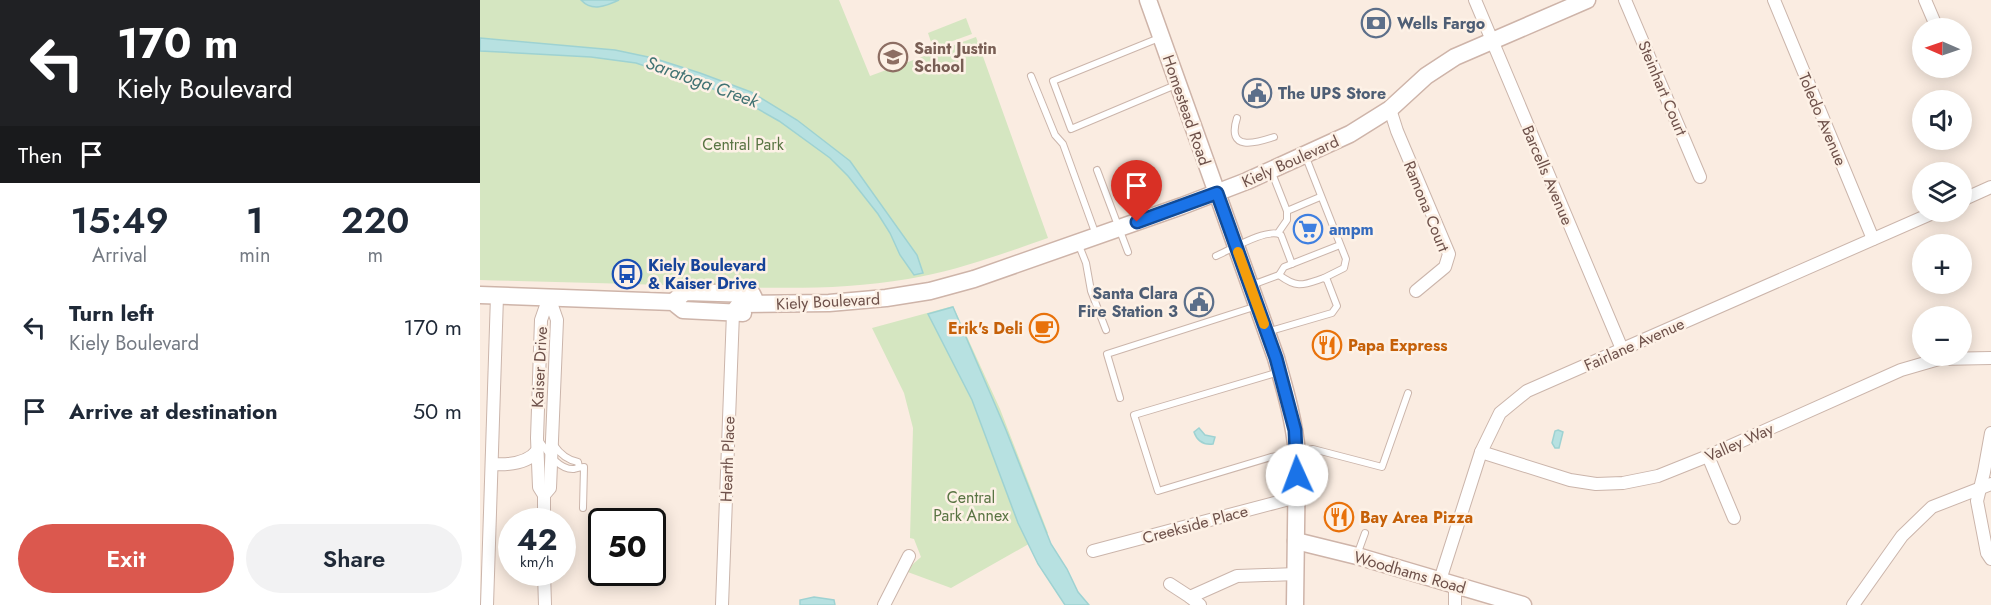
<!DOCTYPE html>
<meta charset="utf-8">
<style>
body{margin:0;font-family:Jost,sans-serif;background:#f2f2f3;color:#1f2937;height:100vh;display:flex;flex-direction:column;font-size:22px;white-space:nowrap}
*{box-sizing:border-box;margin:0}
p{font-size:20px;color:#747a83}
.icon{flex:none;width:33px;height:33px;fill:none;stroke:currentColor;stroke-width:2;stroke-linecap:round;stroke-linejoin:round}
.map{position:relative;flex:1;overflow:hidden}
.drawer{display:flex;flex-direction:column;background:#fff;width:480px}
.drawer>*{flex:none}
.banner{background:#202124;color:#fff;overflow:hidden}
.needle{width:39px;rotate:272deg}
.controls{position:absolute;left:1432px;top:18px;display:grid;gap:12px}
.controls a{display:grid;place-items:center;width:60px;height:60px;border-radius:50%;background:#fff;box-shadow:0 3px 15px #0003;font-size:30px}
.speed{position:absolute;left:18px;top:508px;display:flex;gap:12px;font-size:30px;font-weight:700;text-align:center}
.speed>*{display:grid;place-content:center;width:78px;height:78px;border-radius:50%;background:#fff;box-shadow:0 3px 15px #0003;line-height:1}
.speed small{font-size:15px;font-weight:400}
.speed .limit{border:3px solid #111;border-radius:9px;background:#fff;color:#111}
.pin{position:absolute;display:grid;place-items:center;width:51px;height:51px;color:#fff;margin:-62px -26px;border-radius:50% 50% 50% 0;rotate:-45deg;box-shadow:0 0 6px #0007}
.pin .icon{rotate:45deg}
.me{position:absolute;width:66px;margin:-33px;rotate:358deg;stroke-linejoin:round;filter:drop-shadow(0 0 4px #0008)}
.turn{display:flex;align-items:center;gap:21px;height:126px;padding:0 18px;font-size:27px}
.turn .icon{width:78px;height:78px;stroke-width:2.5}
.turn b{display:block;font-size:42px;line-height:51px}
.then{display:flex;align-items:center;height:57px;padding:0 18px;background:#0003;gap:12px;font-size:22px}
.eta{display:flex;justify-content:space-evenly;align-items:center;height:102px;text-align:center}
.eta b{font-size:36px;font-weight:600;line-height:42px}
.cta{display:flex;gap:12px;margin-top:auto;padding:12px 18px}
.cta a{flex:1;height:69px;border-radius:36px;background:#db584e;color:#fff;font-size:24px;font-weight:600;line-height:69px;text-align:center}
.cta a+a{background:#f2f2f3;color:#1f2937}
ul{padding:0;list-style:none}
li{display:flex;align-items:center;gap:18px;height:84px;padding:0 18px}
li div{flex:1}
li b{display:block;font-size:22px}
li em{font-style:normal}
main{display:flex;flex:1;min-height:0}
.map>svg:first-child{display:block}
.green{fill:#d5e6c1}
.water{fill:#b7e1e1;stroke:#9ed2d2;stroke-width:1.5}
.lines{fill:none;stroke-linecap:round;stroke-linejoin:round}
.lane-casing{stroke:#cbb5ab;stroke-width:8}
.street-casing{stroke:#cbb5ab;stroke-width:14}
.secondary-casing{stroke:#ceb4a9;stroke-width:19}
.lane{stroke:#fff;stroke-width:6}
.street{stroke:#fff;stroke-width:12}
.secondary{stroke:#fff;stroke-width:16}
.route-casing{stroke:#114b97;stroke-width:15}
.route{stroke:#1a73e8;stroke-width:10}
.slow{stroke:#f59e0b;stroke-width:10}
.labels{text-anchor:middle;stroke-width:5;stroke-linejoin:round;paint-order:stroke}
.service-label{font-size:16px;font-weight:bold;fill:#4e5e75;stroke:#fdf1e6;text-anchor:start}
.education-label{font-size:16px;font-weight:bold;fill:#785e54;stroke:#fdf1e6;text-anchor:start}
.street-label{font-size:16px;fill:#6e514a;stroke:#fdf1e6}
.park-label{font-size:16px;fill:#597443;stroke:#fdf1e6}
.shop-label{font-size:16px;font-weight:bold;fill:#366cbe;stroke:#fdf1e6;text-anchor:start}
.transit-label{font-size:16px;font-weight:bold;fill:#164399;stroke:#fdf1e6;text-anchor:start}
.food-label{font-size:16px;font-weight:bold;fill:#c56008;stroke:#fdf1e6;text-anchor:start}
.water-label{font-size:18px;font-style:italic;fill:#407273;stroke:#fdf1e6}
</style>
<main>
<section class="drawer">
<div class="banner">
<div class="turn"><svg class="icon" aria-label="left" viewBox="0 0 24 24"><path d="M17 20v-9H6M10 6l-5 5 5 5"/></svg><div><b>170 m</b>Kiely Boulevard</div></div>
<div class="then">Then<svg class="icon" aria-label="arrive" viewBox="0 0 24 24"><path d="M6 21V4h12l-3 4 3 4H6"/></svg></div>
</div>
<div class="eta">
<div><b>15:49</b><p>Arrival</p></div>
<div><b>1</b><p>min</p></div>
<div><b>220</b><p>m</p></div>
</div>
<ul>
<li><svg class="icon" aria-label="left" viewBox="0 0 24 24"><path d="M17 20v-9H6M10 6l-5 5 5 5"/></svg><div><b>Turn left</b><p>Kiely Boulevard</p></div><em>170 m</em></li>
<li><svg class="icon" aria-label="arrive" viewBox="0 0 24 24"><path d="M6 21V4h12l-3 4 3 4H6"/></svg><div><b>Arrive at destination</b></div><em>50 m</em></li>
</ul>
<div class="cta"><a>Exit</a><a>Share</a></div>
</section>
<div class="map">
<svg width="1511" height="605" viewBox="0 0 1511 605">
<rect width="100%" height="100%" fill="#faece1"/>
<g class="green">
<path d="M0,0H359L390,76L496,37L568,238C522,254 476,271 428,279C358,291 289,288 219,286C146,284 73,282 0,280Z"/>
<polygon points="486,18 492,34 453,48 448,33"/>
<polygon points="473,306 520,409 568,533 471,588 425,571 441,557 434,539 430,538 433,428 424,393 392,328"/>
</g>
<g class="water">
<path d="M101,0H139C126,6 112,12 101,0Z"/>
<polygon points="0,38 135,50 173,58 220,73 271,92 317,120 370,161 437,255 443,273 434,275 420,255 410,233 398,214 368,176 350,158 299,121 257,97 156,63 111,57 0,51"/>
<polygon points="473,307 526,430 571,544 587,569 598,592 609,605 585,605 558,564 538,523 492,400 448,314"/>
<path d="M719,428L725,435L735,437L733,444C724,445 717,441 714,432Z"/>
<polygon points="1078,430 1083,432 1079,448 1075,448 1072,443 1075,431"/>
<polygon points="334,597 354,600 355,605 320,605 320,600"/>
</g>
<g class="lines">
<g class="lane-casing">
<g id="lane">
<polyline points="679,38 573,81 591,129 698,84"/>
<polyline points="551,76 575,135 583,144 616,235"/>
<path d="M757,118C746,152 776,143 794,137"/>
<polyline points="825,155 866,259 864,268 844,278"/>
<polyline points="617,170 648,252"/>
<polyline points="792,173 807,211 807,220 798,233"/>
<polyline points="807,211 840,197"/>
<polyline points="598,243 606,263 611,291 626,330"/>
<path d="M736,256C750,250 788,227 801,235L812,264"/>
<polyline points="772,285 799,275 804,267 860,245"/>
<path d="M787,332L852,313L857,306L847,280L844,278C823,285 818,289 799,275"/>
<polyline points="799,372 654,415 678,491 791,457 817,453 833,449 902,467 928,393"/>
<polyline points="640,398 627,354 777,306"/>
<path d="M59,440C67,451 78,470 94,469C97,468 101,467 104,467L103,508"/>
<path d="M74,445C80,454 87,460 98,462L99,467"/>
<polyline points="877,555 885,533"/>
</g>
</g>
<g class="street-casing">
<g id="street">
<polyline points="995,0 1142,349"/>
<polyline points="1145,0 1220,177"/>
<polyline points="1294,0 1393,239"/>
<polyline points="1445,0 1457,28"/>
<polyline points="910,109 917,131 969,254 965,267 936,291"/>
<polyline points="1482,200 1511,187"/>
<polyline points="1511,433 1504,472 1497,501 1507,553 1511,559"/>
<polyline points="1001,452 1090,480 1116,484 1143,483 1178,476 1228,456 1421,370 1459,359 1511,358"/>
<polyline points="1228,456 1254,518"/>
<path d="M12,464C28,465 47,464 57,451"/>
<polyline points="64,495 70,488 77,320 69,297"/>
<polyline points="64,522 64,495 59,487 57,438 61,320 69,297"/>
<polyline points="613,551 817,497"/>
<polyline points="64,573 65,605"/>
<polyline points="960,580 1001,452 1020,413 1047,391 1455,212"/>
<polyline points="690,584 710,597"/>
<polyline points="7,605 17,296"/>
<polyline points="242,605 253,313"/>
<polyline points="404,605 429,556"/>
<polyline points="720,605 710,597 757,576 816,574"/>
<polyline points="975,605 975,585"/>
<polyline points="1373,605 1422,536 1452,507 1511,484"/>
</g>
</g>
<g class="secondary-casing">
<g id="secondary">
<path d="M668,0L796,358C805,390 814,420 817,453L815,605"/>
<polyline points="0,295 193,302 203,310 263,313"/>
<polyline points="193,302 205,292 272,294 274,298"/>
<polyline points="253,313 260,304 349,303 406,298 450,291 494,279 702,206 767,181 870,134 910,109 946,76 975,57 1107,0"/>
<polyline points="816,541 877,556 1043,605"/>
</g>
</g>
<use href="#lane" class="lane"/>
<use href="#street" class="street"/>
<use href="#secondary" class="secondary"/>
</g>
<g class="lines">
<g class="route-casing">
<polyline id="route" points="657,222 737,193 796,358 815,430 817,475"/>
</g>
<use href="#route" class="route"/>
<polyline class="slow" points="758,252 784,324"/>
</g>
<defs>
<g id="bank-ring" transform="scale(1.5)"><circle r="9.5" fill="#fdf1e6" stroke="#5c6f8a" stroke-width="1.5"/><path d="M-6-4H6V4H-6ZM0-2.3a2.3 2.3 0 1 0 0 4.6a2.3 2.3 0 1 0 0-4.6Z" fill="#5c6f8a"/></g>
<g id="school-ring" transform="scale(1.5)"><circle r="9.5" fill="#fdf1e6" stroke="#8d6e63" stroke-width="1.5"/><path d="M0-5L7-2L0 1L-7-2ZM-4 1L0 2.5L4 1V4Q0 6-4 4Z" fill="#8d6e63"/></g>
<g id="civic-ring" transform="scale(1.5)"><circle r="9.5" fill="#fdf1e6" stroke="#5c6f8a" stroke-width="1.5"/><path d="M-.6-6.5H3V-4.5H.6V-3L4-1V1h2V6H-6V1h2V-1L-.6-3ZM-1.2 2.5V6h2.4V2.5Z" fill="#5c6f8a"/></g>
<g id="supermarket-ring" transform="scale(1.5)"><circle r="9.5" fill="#fdf1e6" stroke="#3f7fe0" stroke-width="1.5"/><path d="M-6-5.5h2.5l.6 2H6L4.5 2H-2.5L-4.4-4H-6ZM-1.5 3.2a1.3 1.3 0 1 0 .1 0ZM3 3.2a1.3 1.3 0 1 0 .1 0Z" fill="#3f7fe0"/></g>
<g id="bus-ring" transform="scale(1.5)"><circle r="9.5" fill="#fdf1e6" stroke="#1a4fb4" stroke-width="1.5"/><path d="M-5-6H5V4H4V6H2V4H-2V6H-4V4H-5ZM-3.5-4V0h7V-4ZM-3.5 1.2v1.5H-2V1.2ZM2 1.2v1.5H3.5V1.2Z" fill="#1a4fb4"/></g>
<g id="cafe-ring" transform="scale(1.5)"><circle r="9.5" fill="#fdf1e6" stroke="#e8710a" stroke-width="1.5"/><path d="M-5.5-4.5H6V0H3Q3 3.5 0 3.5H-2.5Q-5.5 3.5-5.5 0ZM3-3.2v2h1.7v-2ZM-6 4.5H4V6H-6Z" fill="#e8710a"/></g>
<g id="restaurant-ring" transform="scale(1.5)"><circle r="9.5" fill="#fdf1e6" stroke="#e8710a" stroke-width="1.5"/><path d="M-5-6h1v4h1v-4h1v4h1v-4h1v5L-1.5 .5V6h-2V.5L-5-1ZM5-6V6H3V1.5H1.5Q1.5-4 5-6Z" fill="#e8710a"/></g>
</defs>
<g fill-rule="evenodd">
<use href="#bank-ring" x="896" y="23"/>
<use href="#school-ring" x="413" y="57"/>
<use href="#civic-ring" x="777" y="93"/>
<use href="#supermarket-ring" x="828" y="229"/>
<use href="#bus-ring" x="147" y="274"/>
<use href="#civic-ring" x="719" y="302"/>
<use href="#cafe-ring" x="564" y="328"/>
<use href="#restaurant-ring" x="847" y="345"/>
<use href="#restaurant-ring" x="859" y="517"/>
</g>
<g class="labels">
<g class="service-label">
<text x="917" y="29">Wells Fargo</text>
<text x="798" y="99">The UPS Store</text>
<text x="698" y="299" text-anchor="end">Santa Clara<tspan x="698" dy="18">Fire Station 3</tspan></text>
</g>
<g class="education-label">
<text x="434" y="54">Saint Justin<tspan x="434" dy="18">School</tspan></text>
</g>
<g class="street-label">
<text transform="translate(1183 88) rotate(67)" y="6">Steinhart Court</text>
<text transform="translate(707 110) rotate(71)" y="6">Homestead Road</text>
<text transform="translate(1343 119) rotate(67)" y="6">Toledo Avenue</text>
<text transform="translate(810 161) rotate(-24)" y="6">Kiely Boulevard</text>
<text transform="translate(1068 175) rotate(67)" y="6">Barcells Avenue</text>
<text transform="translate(947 206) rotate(68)" y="6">Ramona Court</text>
<text transform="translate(348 301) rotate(-3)" y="6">Kiely Boulevard</text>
<text transform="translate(1154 344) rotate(-24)" y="6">Fairlane Avenue</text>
<text transform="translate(59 367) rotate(-87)" y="6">Kaiser Drive</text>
<text transform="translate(1259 442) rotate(-24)" y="6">Valley Way</text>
<text transform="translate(247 459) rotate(-88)" y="6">Hearth Place</text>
<text transform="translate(715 524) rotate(-15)" y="6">Creekside Place</text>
<text transform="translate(930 572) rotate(16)" y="6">Woodhams Road</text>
</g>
<g class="park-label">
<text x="263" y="150">Central Park</text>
<text x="491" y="503">Central<tspan x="491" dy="18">Park Annex</tspan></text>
</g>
<g class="shop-label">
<text x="849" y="235">ampm</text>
</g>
<g class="transit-label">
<text x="168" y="271">Kiely Boulevard<tspan x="168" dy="18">&amp; Kaiser Drive</tspan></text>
</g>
<g class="food-label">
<text x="543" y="334" text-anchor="end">Erik's Deli</text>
<text x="868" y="351">Papa Express</text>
<text x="880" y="523">Bay Area Pizza</text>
</g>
<g class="water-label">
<text transform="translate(222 82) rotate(20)" y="6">Saratoga Creek</text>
</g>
</g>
</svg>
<div class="controls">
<a><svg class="needle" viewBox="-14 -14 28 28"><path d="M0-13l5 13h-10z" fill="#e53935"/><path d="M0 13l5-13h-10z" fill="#747a83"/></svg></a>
<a><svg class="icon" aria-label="sound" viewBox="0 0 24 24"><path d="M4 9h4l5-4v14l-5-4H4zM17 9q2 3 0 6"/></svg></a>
<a><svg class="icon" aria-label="layers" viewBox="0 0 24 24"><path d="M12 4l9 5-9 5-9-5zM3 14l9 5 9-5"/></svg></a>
<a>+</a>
<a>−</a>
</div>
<div class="speed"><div>42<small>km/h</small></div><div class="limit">50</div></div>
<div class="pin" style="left:657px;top:222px;background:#d93025"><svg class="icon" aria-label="arrive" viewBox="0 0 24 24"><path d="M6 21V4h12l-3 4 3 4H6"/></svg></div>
<svg class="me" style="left:817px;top:475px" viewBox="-20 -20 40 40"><circle r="19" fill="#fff"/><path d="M0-13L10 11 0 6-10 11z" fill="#1a73e8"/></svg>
</div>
</main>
